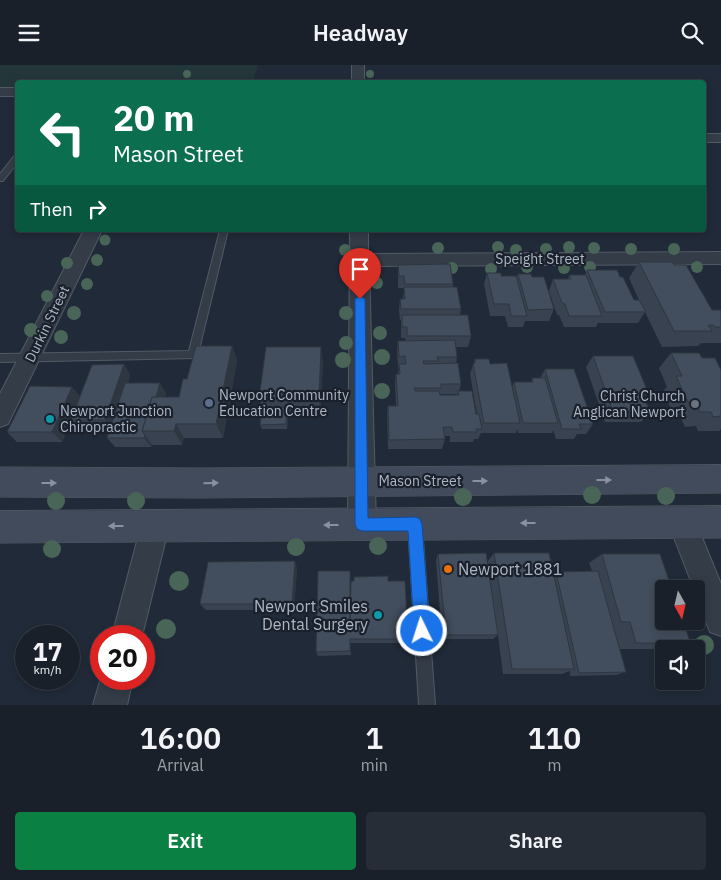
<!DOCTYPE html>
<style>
body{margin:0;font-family:"IBM Plex Sans",sans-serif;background:#262d36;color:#f1f3f6;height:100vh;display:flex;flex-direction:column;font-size:19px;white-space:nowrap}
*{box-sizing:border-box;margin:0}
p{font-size:16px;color:#9fa3a8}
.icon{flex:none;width:28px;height:28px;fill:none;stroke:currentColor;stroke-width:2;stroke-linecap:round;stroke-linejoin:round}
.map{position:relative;height:640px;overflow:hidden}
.panel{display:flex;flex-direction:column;background:#19202a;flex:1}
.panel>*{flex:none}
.top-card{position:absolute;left:15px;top:15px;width:691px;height:152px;border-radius:5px;box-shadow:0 2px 8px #0003,0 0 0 1px #373e47;background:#0b6e4f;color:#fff;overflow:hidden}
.needle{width:32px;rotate:172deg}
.tools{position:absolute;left:655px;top:515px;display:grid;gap:10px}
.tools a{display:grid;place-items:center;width:50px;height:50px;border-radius:5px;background:#19202a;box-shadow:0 2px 8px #0003,0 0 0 1px #373e47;font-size:25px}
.speed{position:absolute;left:15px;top:560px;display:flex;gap:10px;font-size:25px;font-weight:700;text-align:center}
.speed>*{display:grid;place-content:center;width:65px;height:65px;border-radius:50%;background:#19202a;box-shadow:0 2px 8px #0003,0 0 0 1px #373e47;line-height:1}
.speed small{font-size:12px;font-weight:400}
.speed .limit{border:8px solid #d22;background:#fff;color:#111}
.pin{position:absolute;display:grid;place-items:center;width:42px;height:42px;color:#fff;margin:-51px -21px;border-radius:50% 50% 50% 0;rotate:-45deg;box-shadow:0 0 5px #0007}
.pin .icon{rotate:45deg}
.me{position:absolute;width:55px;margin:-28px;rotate:356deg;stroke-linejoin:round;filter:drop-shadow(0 0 4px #0008)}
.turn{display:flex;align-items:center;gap:18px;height:105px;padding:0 15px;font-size:22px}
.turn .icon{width:65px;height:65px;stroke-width:2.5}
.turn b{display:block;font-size:35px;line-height:42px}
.then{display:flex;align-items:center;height:48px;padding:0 15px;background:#0003;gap:10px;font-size:19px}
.eta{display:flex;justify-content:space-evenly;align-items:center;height:85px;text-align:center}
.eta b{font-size:30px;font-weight:600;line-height:35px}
.cta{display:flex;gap:10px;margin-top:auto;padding:10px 15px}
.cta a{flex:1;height:58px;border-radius:5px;background:#0b8043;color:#fff;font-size:20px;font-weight:600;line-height:58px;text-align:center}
.cta a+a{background:#262d36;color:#f1f3f6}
header{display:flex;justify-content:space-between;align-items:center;height:65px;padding:0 15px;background:#19202a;font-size:22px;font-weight:600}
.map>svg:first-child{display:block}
.green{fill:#233639}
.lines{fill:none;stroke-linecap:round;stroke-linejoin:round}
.lane-casing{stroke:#525a66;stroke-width:2}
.street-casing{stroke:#525a66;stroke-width:2}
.secondary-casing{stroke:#525a66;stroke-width:1}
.lane{fill:#343c48;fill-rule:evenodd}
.street{fill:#343c48;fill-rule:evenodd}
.secondary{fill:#424b5b;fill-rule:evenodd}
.tree{fill:#486558}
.wall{fill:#394250;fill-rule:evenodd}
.shaded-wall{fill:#2e3641}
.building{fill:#424d5d;stroke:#2e3641}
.oneway{fill:#8991a0}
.route{fill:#1a73e8;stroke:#114b97}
.service-dot{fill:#5c6f8a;stroke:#1a212d;stroke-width:2}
.worship-dot{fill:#6b7280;stroke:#1a212d;stroke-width:2}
.culture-dot{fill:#0f9aa8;stroke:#1a212d;stroke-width:2}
.food-dot{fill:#e8710a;stroke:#1a212d;stroke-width:2}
.labels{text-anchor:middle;stroke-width:4.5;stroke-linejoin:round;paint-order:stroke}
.street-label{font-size:14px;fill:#afb7c5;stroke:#1a212d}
.poi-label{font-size:14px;fill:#afb7c5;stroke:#1a212d;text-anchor:start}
.near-poi-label{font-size:16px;fill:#afb7c5;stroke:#1a212d;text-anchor:start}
</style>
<header><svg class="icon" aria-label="menu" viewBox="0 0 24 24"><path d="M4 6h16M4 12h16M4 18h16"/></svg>Headway<svg class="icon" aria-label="search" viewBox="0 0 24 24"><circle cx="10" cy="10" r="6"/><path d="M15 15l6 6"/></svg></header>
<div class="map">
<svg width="721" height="640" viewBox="0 0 721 640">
<rect width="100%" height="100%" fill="#212a38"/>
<polygon class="green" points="0,0 258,0 253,17 18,18 17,23 0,23"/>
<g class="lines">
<g class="lane-casing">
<g id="lane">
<polygon points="15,90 18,90 18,97 3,116 0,116 0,109"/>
<polygon points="220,165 228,165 197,293 0,297 0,289 189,286"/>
<polygon points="415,454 420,456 422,461 435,640 419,640 408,461 410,456"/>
</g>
</g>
<g class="street-casing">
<g id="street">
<rect x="352" y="0" width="12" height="18"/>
<rect x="0" y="23" width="18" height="8"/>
<rect x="704" y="69" width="17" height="8"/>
<polygon points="84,165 102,165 8,359 0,362 0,329"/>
<polygon points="350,165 368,165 368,189 721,187 721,199 369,201 376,459 372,468 362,472 352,468 348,459"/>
<polygon points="682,444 692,448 721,519 721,571 710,567 696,531 696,524 694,524 668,457 672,448"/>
<polygon points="155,448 165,452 169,461 142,571 112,571 141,461 145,452"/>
<polygon points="101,613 133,614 127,640 93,640"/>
</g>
</g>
<g class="secondary-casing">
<g id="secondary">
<polygon points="721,400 721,428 201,433 0,432 0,402 201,403"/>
<polygon points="721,441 721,473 0,478 0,446"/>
</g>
</g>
<use href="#lane" class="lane"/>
<use href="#street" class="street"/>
<use href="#secondary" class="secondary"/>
</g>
<g class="tree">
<circle cx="187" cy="9" r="4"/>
<circle cx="370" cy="9" r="4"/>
<circle cx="105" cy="175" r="5.5"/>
<circle cx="498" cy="182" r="6"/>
<circle cx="569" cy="182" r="6"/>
<circle cx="438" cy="183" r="6"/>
<circle cx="594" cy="183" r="6"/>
<circle cx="546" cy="184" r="6"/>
<circle cx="631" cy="184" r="6"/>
<circle cx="674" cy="184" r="6"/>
<circle cx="345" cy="185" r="6"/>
<circle cx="516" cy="185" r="6"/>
<circle cx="97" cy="195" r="6"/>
<circle cx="67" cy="198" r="6"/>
<circle cx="527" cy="202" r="6"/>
<circle cx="590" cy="202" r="6"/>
<circle cx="697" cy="202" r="6"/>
<circle cx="452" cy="203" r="6"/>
<circle cx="564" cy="203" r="6"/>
<circle cx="491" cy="204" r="6"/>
<circle cx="347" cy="210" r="6"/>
<circle cx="377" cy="218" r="6"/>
<circle cx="87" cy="219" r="6"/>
<circle cx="47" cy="231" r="6"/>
<circle cx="74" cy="248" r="7"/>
<circle cx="346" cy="248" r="7"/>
<circle cx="31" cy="265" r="7"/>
<circle cx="380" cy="268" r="7"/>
<circle cx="61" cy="272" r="7"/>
<circle cx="346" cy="278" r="7"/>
<circle cx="382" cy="292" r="8"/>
<circle cx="343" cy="295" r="8"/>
<circle cx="382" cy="326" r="8"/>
<circle cx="592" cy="430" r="9"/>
<circle cx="666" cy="431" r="9"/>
<circle cx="463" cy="432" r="9"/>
<circle cx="56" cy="436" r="9"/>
<circle cx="136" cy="436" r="9"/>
<circle cx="378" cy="481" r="9"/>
<circle cx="296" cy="482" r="9"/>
<circle cx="52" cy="484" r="9"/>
<circle cx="179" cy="516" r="10"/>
<circle cx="166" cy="564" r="10"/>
<circle cx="704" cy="580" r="10"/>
</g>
<g class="wall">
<polygon points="639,197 674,200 712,245 721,245 721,278 701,278 698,281 662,282 645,247 638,258 598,258 596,262 564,262 559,250 557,250 549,226 553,214 568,214 569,210 585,210 587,205 620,212 634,235 639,235 629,213"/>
<path d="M398,200L453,219V222L461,244L460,250L471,271L468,282H456L457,292L456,298L461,319L459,326L476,349H477L470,309L475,294L490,299L512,322L514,317H531L532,313H540L545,304L593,359L586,369H577L574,374H556L553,365L552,368H518L517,364L516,368H481L478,374H474L473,377H450V371H445V374L442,384H388L387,351L388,341H396L395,319L396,309H398L399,302H398L397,287L398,276H406L405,273H401V255H400L399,245L400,234H403L404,225L403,223H398ZM439,329H457V330H440Z"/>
<polygon points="487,208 501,211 516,213 518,209 532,212 554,244 549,256 525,256 523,262 508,262 505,251 490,251 484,219"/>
<polygon points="232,281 237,296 223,373 184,373 182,380 152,380 151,382 115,382 107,373 109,364 80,365 71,355 72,353 62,377 17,377 7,367 80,331 124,299 130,310 128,318 166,328 165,332 179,332 187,314"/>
<polygon points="671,288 702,293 721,305 721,364 719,366 698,366 696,361 685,362 680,351 674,351 663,326 667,322 659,303"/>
<polygon points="593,291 648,327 644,332 650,347 641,357 605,357 586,302"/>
<polygon points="323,298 320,347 289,348 287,364 262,364 260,360 262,343 259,333"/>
<polygon points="494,488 554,509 556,507 592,506 589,498 602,489 691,579 674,584 620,584 614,564 626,607 616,610 570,611 570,606 562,609 503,609 498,570 493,574 442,574 436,495 438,489 487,497"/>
<polygon points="297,503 294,545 206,545 200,539"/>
<polygon points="388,516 408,574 406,578 350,578 351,590 318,591 316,587 350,543"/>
</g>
<g class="shaded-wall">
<polygon points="232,281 237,296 223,373 216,359"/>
<polygon points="321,282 323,298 320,347 319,333"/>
<polygon points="124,299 130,310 113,364 105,355"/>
<polygon points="160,318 166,328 156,366 146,366"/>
<polygon points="72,322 81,332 62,377 52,367"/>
<polygon points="287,342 289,348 287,364 286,359"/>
<polygon points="176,359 184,373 182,380 174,366"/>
<polygon points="145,370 152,380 151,382 144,373"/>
<polygon points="295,496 297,503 294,545 292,539"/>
</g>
<g class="building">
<polygon points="639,197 673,197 674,200 686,200 712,245 721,245 721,262 715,262 713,260 708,260 712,266 674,266"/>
<polygon points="450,199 453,219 405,219 404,211 399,211 398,200"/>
<polygon points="587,205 617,205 620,212 623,212 634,235 639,235 646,247 605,247"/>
<polygon points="487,208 501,208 501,211 516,211 527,251 511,251 509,239 494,239"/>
<polygon points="518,209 531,209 532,212 544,212 554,244 528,245"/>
<polygon points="569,210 586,210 602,251 569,251 565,239 562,238 553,214 571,214"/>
<polygon points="404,222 457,222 461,244 401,244 400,234 405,234"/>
<polygon points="402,250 468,250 471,271 407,271 407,262 402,262"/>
<polygon points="455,275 457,292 437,292 438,296 423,296 424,299 458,298 461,319 441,319 441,323 414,323 415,326 439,326 440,330 459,330 458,326 472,326 476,349 479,349 482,364 476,364 477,367 453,367 452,362 443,362 445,374 389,375 388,341 398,341 396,309 400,309 399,299 406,299 405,291 399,292 398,276"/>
<polygon points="196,281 232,281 216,359 176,359 174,366 142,366 152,332 179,332 183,314 187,314"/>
<polygon points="266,282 321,282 319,333 259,333"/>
<polygon points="671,288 699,288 702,293 715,293 721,305 721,351 713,352 711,347 700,347 695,337 688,337 676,311 682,311"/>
<polygon points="593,291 633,291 648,327 642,327 650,347 613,347"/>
<polygon points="475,294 489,294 490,299 507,298 520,358 484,358 473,299 475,298"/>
<polygon points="124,299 105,355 71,355 92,300"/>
<polygon points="545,304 574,304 593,359 579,359 581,364 562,364"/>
<polygon points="532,313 545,313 558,358 523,358 514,317 533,317"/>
<polygon points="125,318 160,318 156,332 152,332 142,366 145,370 144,373 107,373"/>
<polygon points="30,321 72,322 52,367 7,367"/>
<polygon points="287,342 286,359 260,360 262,343"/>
<polygon points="486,488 498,570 446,570 438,489"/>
<polygon points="494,488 549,488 574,604 512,604"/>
<polygon points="602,489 660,489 672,524 664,524 664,556 683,556 691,579 636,578 630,557 621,557"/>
<polygon points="295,496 292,539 200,539 208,497"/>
<polygon points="318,506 350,506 350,555 351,516 354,516 354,512 388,511 388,516 405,516 408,574 350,574 350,586 316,587"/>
<polygon points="598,506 626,607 579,608 556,507"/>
</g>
<defs><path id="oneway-solid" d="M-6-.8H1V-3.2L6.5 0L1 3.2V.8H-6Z" transform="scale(1.25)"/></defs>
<g class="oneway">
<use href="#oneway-solid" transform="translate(604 415)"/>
<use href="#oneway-solid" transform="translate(480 416)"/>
<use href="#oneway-solid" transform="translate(49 418)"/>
<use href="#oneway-solid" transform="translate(211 418) rotate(-1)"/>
<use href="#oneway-solid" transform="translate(528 458) rotate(180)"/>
<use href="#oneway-solid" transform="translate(331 460) rotate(180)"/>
<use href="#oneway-solid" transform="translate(116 461) rotate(180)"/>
</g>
<polygon class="route" points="360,231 365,234 368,453 415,452 420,454 422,459 430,566 428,571 422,574 417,571 414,566 408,466 362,466 357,464 355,459 355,234"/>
<circle class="service-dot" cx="209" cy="338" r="5"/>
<circle class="worship-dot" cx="695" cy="339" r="5"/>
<g class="culture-dot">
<circle cx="50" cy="354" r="5"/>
<circle cx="378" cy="550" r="5"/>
</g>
<circle class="food-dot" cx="448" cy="504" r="5"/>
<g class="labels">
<g class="street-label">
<text x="540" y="199">Speight Street</text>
<text transform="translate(47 259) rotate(-64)" y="5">Durkin Street</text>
<text x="420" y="421">Mason Street</text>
</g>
<g class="poi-label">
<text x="219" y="335">Newport Community<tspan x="219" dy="16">Education Centre</tspan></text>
<text x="685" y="336" text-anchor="end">Christ Church<tspan x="685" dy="16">Anglican Newport</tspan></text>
<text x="60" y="351">Newport Junction<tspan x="60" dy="16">Chiropractic</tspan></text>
</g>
<g class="near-poi-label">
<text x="458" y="510">Newport 1881</text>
<text x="368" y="547" text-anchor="end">Newport Smiles<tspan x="368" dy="18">Dental Surgery</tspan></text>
</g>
</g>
</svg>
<div class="tools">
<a><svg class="needle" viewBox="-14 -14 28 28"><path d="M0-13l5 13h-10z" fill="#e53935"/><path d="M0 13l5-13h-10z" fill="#9fa3a8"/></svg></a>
<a><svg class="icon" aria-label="sound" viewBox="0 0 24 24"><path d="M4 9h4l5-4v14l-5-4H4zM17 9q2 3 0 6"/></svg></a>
</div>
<div class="speed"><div>17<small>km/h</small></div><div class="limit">20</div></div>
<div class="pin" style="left:360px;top:234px;background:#d93025"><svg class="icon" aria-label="arrive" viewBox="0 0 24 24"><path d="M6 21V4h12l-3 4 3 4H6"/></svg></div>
<svg class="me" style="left:422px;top:566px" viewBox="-20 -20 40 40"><circle r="17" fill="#1a73e8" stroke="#fff" stroke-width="3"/><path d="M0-11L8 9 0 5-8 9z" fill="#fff"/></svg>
<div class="top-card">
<div class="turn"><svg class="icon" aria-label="left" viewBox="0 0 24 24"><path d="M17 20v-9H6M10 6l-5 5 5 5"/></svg><div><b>20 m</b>Mason Street</div></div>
<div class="then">Then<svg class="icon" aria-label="right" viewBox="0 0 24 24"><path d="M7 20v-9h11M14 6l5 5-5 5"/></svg></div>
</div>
</div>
<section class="panel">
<div class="eta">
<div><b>16:00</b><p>Arrival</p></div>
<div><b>1</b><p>min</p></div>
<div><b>110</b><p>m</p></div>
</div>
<div class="cta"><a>Exit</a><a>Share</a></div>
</section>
